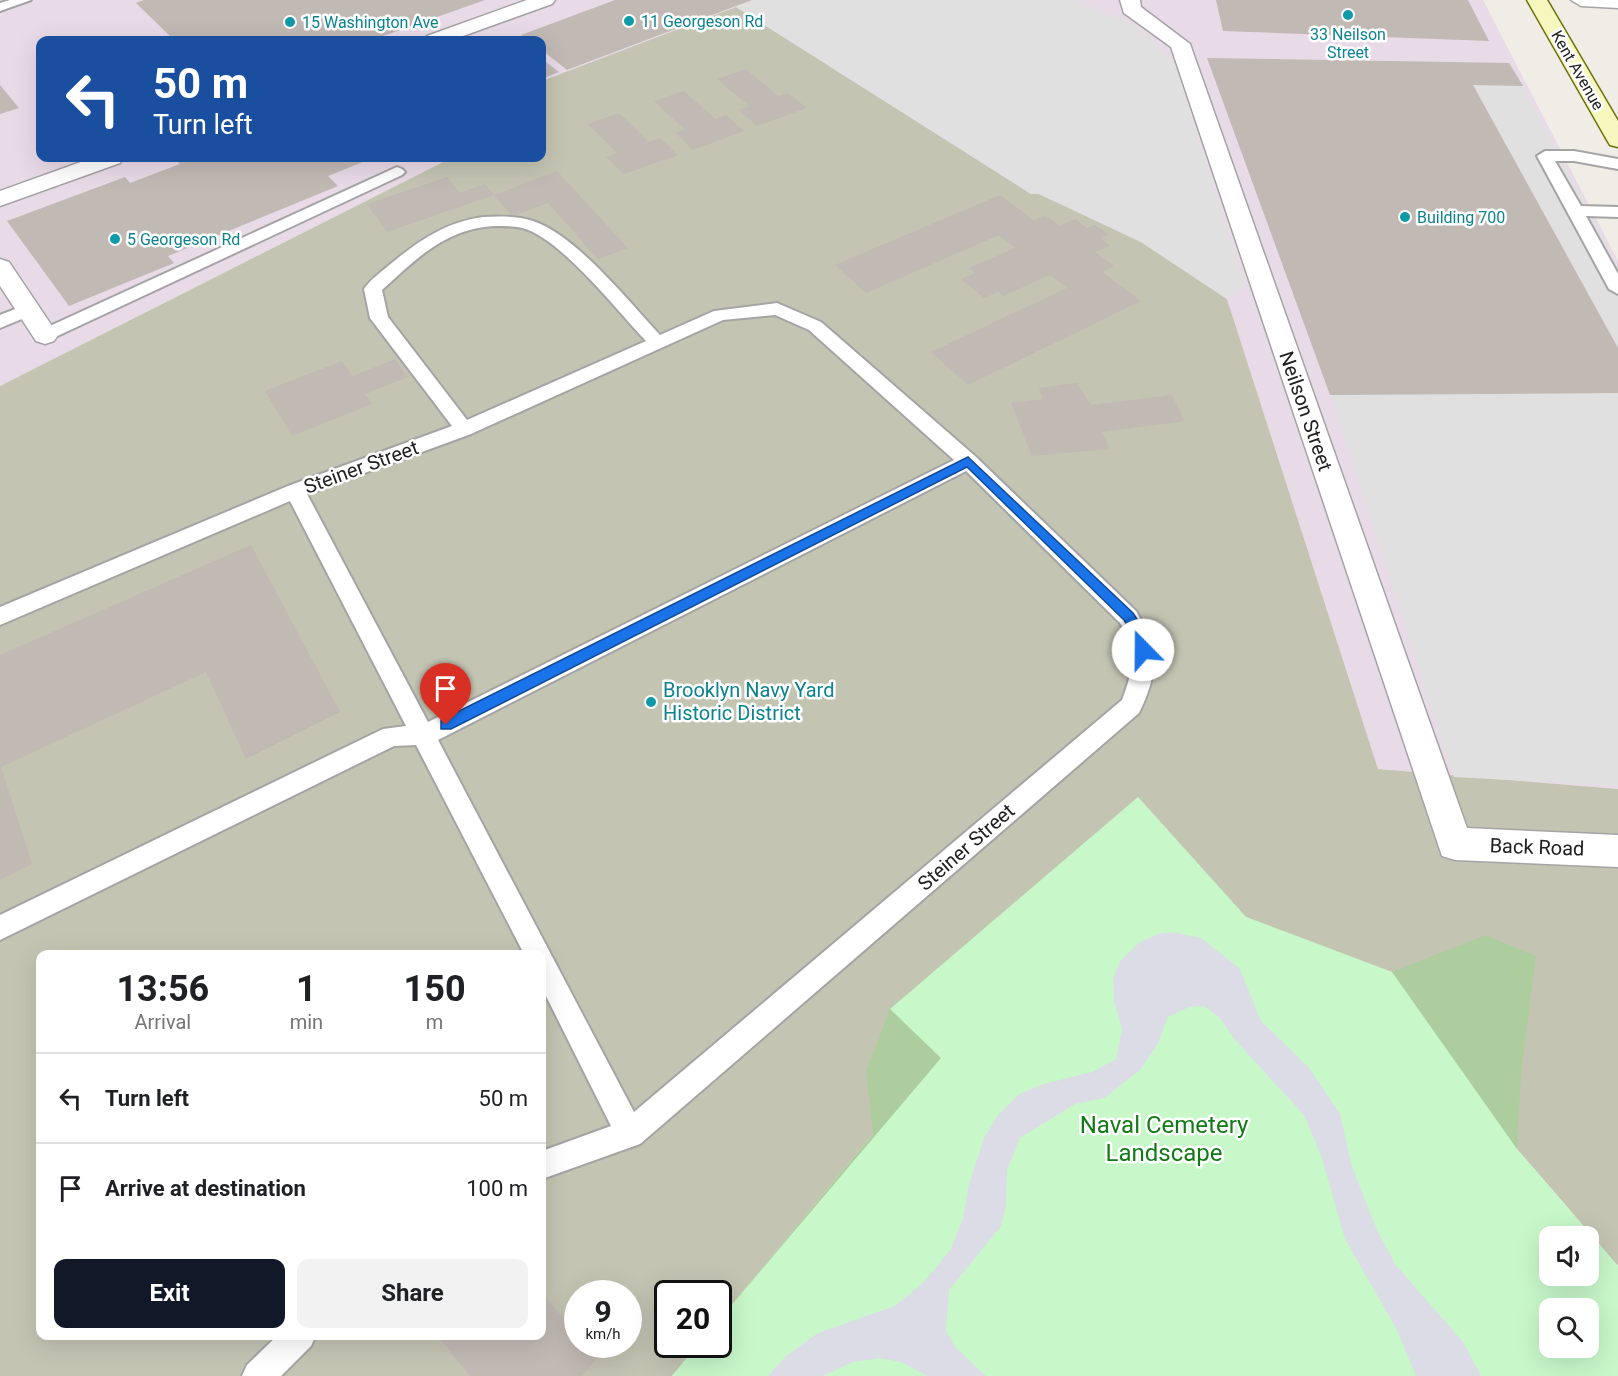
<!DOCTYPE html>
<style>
body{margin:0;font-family:Roboto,sans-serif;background:#f2f2f2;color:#202124;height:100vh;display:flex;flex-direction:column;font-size:22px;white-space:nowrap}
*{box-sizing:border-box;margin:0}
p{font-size:20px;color:#757577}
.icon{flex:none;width:33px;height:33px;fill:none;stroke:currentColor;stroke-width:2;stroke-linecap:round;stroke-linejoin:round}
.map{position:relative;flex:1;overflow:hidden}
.side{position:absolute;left:36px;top:950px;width:510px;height:390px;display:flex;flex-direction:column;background:#fff;border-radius:12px;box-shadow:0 6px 24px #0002}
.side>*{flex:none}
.top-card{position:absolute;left:36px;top:36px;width:510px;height:126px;border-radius:12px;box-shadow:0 6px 24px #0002;background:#1a4fa0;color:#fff;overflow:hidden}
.buttons{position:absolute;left:1539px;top:1226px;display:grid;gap:12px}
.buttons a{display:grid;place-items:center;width:60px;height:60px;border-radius:12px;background:#fff;box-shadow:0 6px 24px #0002;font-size:30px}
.speed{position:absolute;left:564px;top:1280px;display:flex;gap:12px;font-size:30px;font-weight:700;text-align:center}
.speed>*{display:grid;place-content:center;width:78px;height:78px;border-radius:50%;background:#fff;box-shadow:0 6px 24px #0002;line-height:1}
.speed small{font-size:15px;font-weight:400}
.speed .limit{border:3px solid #111;border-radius:9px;background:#fff;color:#111}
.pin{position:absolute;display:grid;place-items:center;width:51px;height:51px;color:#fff;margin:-62px -26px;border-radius:50% 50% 50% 0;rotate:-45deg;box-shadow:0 0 6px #0007}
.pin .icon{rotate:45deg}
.me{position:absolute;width:66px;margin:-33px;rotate:338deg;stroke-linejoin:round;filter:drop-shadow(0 0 4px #0008)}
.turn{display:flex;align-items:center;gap:21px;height:126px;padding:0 18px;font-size:27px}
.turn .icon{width:78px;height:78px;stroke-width:2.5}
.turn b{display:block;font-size:42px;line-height:51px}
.eta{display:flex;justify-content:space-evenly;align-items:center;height:102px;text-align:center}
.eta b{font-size:36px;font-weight:700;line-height:42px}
.cta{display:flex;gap:12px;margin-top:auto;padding:12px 18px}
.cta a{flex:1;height:69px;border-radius:12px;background:#111827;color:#fff;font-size:24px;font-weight:700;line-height:69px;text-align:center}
.cta a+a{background:#f2f2f2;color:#202124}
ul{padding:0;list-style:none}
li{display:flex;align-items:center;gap:18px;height:90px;padding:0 18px;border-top:2px solid #e0e0e0}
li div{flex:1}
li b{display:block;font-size:22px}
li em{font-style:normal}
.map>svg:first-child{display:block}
.industrial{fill:#e9dae7}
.construction{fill:#c4c4b3;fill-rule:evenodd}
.forest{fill:#aecd9e}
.park{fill:#c8f7c9;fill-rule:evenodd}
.parking{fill:#e0e0e0}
.plaza{fill:#dcdce6}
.building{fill:#c1b9b4}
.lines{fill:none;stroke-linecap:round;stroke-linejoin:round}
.service-casing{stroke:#a4a4a4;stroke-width:4}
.minor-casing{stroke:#a4a4a4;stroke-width:3}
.secondary-casing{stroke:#6c730b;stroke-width:3}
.service{fill:#fff;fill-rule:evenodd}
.minor{fill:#fff;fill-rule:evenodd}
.secondary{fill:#f6f6bf;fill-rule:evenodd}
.route{fill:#1a73e8;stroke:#114b97;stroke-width:1.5}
.culture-dot{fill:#0f9aa8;stroke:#fff;stroke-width:2}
.labels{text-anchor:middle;stroke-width:5;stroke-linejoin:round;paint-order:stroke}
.far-culture-label{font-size:16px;fill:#0d838f;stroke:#fff;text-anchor:start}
.far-street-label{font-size:16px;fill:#202020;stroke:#fff}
.street-label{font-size:20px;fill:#202020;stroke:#fff}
.culture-label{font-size:20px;fill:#0d838f;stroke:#fff;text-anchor:start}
.near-park-label{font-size:24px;fill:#127a16;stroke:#fff}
</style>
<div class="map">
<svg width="1618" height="1376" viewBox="0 0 1618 1376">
<rect width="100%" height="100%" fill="#f0ede7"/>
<polygon class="industrial" points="0,0 1483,0 1618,261 1618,789 1378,769 1227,299 1036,193 542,81 542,40 40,40 40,158 451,158 0,386"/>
<path class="construction" d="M736,7L1031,194H1039L1141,242L1227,299L1378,769L1618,789V1266L1517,1149L1392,972L1246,917L1138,797L873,1134L719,1320L718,1293H668V1344H698L672,1376H0V386L451,158H542V81ZM40,954H542V1335H40ZM578,1293H628V1344H578Z"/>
<polygon class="forest" points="1138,797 1246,917 1392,972 1486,935 1536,956 1521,1074 1517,1149 1550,1236 1550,1275 1588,1275 1618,1376 1588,1347 1588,1308 867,1271 672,1376 698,1344 718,1344 719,1320 873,1134 866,1072 890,1009"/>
<path class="park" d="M1138,797L1246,917L1392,972L1517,1149L1618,1266V1376H672L698,1344H718L719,1320L941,1058L890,1009ZM1550,1236H1588V1275H1550ZM1550,1308H1588V1347H1550Z"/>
<g class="parking">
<polygon points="752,0 1077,0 1138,26 1174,62 1245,286 1227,299 1141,242 1039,194 1032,194 736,7"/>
<polygon points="1473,85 1523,86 1618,268 1618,348"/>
<polygon points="1618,393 1618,786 1454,777 1330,395"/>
</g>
<polygon class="plaza" points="1172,932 1201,938 1240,969 1261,1021 1309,1068 1340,1114 1352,1167 1377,1230 1395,1264 1463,1342 1481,1376 1416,1376 1397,1330 1345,1239 1321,1155 1304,1115 1236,1041 1219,1017 1204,1006 1189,1007 1168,1017 1157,1045 1140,1070 1104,1098 1075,1104 1020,1138 1007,1170 1006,1206 1001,1226 949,1290 946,1331 955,1347 986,1376 928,1376 901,1362 880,1358 853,1362 823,1376 768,1376 786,1356 818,1333 895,1306 923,1283 951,1249 963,1218 969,1184 984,1138 998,1115 1019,1094 1044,1084 1092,1072 1116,1059 1122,1029 1114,1001 1113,978 1121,960 1140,942 1158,934"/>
<g class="building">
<polygon points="144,0 485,0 372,40 174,40 136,3"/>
<polygon points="615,0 752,0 567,70 542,50 542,40 528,40 521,35"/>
<polygon points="1216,0 1468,0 1489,41 1223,31"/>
<polygon points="1207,58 1509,63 1523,86 1473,85 1618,348 1618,393 1330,395"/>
<polygon points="542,59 559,72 542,79"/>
<polygon points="746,69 778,96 788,93 807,108 757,126 739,110 749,106 717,79"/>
<polygon points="0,85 19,108 0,114"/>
<polygon points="684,91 715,119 726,115 744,131 693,150 675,133 685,130 654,101"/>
<polygon points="619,113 649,142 660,138 678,155 624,174 606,157 617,153 588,124"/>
<polygon points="182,158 373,158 328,176 338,186 168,256 174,263 69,306 7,221 125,177 130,183 180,164 176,160"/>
<polygon points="557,171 628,248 598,259 548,203 512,216 494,195"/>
<polygon points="447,177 460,193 485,184 494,195 387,232 367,204"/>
<polygon points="1000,195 1034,220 1045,215 1060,226 1075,219 1087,228 1095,225 1109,234 1100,238 1110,246 1095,252 1114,266 1102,272 1141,301 968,385 931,352 1067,288 1050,275 1003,296 998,292 984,298 961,279 975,273 969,268 1015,248 999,235 866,293 835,265"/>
<polygon points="395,359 408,377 365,394 372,404 292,436 265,391 342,361 353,376"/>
<polygon points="1077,383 1091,405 1172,395 1185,421 1102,432 1110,449 1032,456 1011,403 1043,399 1039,388"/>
<polygon points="251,545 340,712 246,759 206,672 1,767 32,864 0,880 0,655"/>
<polygon points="542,1293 578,1335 578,1344 585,1344 597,1358 582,1376 470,1376 437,1335 542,1335"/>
</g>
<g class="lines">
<g class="service-casing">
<g id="service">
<polygon points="10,0 31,0 0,11 0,3"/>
<polygon points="1545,151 1574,151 1618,159 1618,169 1574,161 1555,161 1581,206 1618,207 1618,217 1586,216 1618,274 1618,294 1609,289 1537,156"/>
<polygon points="397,167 402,169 405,172 402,175 51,339 45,341 36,335 39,331"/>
<path d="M483,217C500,216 517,216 533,221C576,235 629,302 660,335L714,311L777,303L821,322L975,456L1136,611C1159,649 1159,672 1139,713L640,1144L542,1179V1151L611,1126L542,988V954H524L416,745L394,746L0,940V915L383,729L406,726L290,501L0,625V607L288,486L452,426L370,318L364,289C370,280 380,273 388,266C417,242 445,222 483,217ZM494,226C503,226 513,226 522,228C560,237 618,312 646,341L467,420L388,317L382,290C416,259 445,229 494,226ZM775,315L809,330L954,460L428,722L307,494L471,434L723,320ZM966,471L1120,623C1137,650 1133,672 1122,700L634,1112L438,740Z"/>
<polygon points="28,304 34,306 37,310 34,314 0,328 0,315"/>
<polygon points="278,1335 316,1335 311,1346 281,1376 242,1376 247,1365"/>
</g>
</g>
<g class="minor-casing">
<g id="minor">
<polygon points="527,0 555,0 552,4 452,40 424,40 427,36"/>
<polygon points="1120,0 1140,0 1141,7 1190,44 1467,828 1618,835 1618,867 1455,860 1442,856 1171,47 1124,13"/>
<polygon points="1571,0 1618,0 1618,8 1581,6"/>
<polygon points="92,158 123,158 120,163 0,206 0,191"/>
<polygon points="0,259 9,262 54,329 58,335 54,341 45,344 36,341 0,286"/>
</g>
</g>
<g class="secondary-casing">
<polygon id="secondary" points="1527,0 1547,0 1618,121 1618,147 1610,145 1607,140"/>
</g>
<use href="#service" class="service"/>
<use href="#minor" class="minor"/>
<use href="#secondary" class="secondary"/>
</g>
<polygon class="route" points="968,457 1133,613 1148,636 1148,653 1139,653 1135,637 1124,620 967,467 451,729 441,729 441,720"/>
<g class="culture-dot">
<circle cx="1348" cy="15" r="6"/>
<circle cx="629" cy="21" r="6"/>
<circle cx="290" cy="22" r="6"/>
<circle cx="1405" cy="217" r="6"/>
<circle cx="115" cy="239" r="6"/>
<circle cx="651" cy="702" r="6"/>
</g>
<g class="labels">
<g class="far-culture-label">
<text x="641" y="27">11 Georgeson Rd</text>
<text x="302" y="28">15 Washington Ave</text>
<text x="1348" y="40" text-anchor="middle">33 Neilson<tspan x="1348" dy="18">Street</tspan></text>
<text x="1417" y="223">Building 700</text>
<text x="127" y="245">5 Georgeson Rd</text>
</g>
<g class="far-street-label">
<text transform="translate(1578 70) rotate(60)" y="6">Kent Avenue</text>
</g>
<g class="street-label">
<text transform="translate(1306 411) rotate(71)" y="7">Neilson Street</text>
<text transform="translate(361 467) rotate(-20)" y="7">Steiner Street</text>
<text transform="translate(966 847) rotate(-41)" y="7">Steiner Street</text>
<text transform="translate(1537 847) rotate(2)" y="7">Back Road</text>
</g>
<g class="culture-label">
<text x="663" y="697">Brooklyn Navy Yard<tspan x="663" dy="23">Historic District</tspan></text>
</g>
<g class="near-park-label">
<text x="1164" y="1133">Naval Cemetery<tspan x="1164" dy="28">Landscape</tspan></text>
</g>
</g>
</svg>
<div class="buttons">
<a><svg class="icon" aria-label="sound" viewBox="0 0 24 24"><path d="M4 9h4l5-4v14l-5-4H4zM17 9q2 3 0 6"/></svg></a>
<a><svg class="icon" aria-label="search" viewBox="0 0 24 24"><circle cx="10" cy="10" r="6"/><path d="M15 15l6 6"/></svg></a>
</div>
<div class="speed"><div>9<small>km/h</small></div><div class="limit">20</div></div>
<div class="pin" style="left:446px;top:725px;background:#d93025"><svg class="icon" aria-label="arrive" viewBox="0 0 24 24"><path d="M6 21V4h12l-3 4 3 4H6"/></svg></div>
<svg class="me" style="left:1143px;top:650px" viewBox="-20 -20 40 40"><circle r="19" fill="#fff"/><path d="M0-13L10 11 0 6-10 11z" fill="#1a73e8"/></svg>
<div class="top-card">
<div class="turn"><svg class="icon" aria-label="left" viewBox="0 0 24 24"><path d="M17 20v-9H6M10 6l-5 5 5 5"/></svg><div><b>50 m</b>Turn left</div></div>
</div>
<section class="side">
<div class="eta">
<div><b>13:56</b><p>Arrival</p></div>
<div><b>1</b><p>min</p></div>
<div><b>150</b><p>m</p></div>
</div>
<ul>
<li><svg class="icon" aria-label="left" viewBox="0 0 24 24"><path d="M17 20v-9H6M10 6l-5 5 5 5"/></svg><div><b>Turn left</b></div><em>50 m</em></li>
<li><svg class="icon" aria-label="arrive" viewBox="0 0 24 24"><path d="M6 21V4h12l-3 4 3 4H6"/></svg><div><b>Arrive at destination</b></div><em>100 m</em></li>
</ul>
<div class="cta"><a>Exit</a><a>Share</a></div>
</section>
</div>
